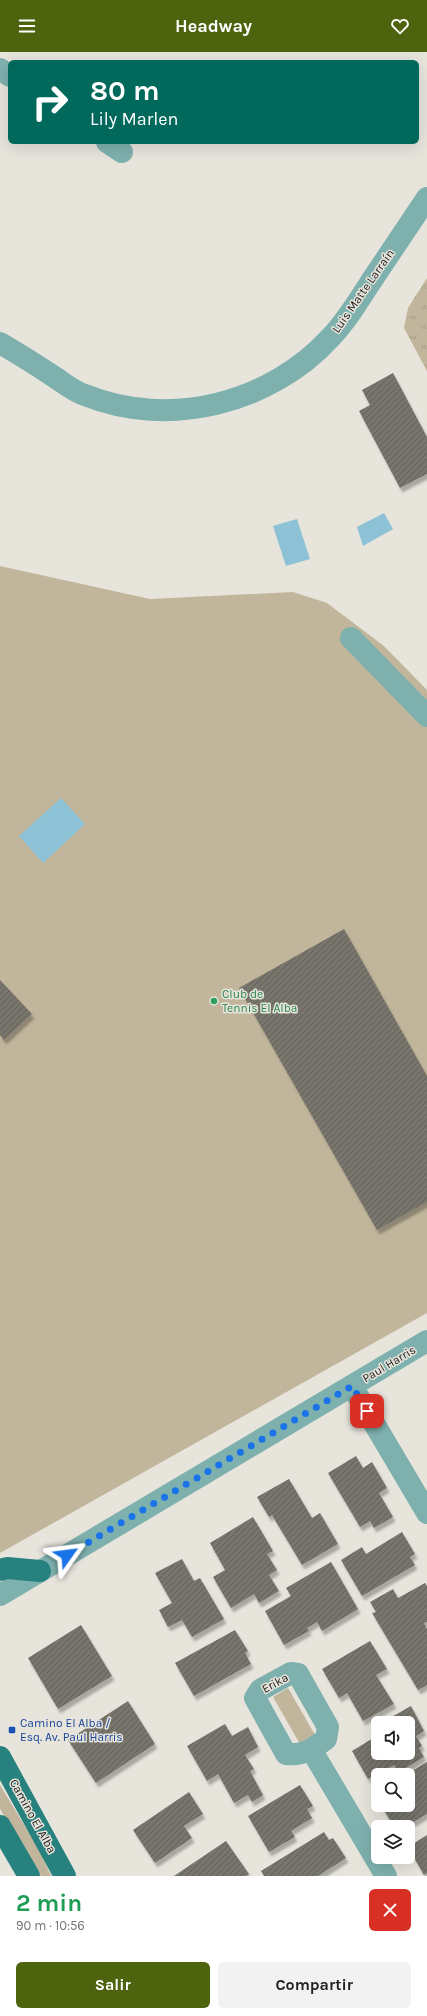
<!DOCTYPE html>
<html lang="es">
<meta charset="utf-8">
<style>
body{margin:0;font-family:Karla,sans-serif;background:#f2f2f2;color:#202124;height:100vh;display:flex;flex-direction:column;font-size:15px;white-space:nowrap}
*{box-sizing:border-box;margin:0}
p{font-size:13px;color:#757577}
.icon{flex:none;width:22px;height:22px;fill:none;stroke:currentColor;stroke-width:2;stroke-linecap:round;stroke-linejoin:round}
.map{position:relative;height:1824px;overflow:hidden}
.side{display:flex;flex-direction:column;background:#fff;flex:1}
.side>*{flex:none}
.hud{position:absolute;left:8px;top:8px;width:411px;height:84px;border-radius:6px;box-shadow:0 4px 16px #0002;background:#00695c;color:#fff;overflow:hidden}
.fabs{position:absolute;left:371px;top:1664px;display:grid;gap:8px}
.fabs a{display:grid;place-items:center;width:44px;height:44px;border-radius:6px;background:#fff;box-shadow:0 4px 16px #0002;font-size:20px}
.pin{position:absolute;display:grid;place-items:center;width:34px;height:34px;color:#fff;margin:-17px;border-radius:8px;box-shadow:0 2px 6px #0006}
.me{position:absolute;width:44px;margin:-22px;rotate:59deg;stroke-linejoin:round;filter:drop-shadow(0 0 3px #0008)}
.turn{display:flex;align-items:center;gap:14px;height:84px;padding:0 16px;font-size:18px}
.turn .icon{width:52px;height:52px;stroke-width:2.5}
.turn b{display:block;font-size:28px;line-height:34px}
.round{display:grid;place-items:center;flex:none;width:42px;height:42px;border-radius:6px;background:#f2f2f2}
.headline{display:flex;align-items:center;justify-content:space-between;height:68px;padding:0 16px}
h1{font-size:24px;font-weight:700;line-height:30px;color:#1e9e55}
.button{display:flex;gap:8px;margin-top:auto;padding:8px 16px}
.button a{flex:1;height:46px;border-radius:6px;background:#4e630e;color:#fff;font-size:16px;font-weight:700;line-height:46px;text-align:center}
.button a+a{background:#f2f2f2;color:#202124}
header{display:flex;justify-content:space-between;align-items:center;height:52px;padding:0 16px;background:#4e630e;color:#fff;font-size:18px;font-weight:700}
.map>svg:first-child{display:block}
.grass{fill:#c1b69b}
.park{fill:url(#park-tufts)}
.water{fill:#8dc1d5}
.building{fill:url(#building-hatch);filter:url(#shadow)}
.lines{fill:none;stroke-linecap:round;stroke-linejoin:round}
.minor{stroke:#7eb1ae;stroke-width:22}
.major{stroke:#27817e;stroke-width:22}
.route{stroke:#1a73e8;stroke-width:7;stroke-dasharray:0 12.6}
.leisure-dot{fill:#2e9e5b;stroke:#e7e4dc;stroke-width:1.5}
.transit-dot{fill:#1a4fb4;stroke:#e7e4dc;stroke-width:1.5}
.labels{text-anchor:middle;stroke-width:3;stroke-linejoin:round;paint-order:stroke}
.street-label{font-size:12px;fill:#22211e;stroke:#e7e4dc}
.leisure-label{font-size:12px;fill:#27864d;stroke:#e7e4dc;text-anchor:start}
.transit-label{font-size:12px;fill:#164399;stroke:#e7e4dc;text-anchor:start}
</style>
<header><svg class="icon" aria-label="menu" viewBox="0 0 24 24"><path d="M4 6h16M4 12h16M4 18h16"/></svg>Headway<svg class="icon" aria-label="heart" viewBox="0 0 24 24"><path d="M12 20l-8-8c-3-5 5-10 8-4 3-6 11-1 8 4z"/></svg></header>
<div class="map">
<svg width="427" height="1824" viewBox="0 0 427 1824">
<defs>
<pattern id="park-tufts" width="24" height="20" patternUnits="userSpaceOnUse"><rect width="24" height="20" fill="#c1b69b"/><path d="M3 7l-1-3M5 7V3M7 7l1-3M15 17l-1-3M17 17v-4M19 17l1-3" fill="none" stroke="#a69c85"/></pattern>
<pattern id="building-hatch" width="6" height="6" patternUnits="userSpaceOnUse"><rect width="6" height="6" fill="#78756d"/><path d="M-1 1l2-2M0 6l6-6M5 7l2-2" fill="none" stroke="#626059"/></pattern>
<filter id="shadow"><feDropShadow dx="2.5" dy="4.5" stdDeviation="1" flood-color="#0004"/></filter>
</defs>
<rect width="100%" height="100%" fill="#e7e4dc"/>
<g class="grass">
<polygon points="0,514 150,547 293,540 327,551 384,594 427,638 427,1261 0,1501"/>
<polygon points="288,1636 315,1683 300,1692 273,1645"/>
<polygon points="0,1733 38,1796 51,1824 41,1824 0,1757"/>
</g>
<polygon class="park" points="427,226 427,319 404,276 408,256"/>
<g class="water">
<polygon points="384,461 393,477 363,494 357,475"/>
<polygon points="297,467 310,507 286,514 273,474"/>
<polygon points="61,746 85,772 43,811 19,784"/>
</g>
<g class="building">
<polygon points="393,321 427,385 427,422 400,436 359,359 370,353 362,338"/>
<polygon points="344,877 427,1024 427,1150 377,1178 239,936"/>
<polygon points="0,928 32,962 4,988 0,983"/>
<polygon points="356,1404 363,1416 372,1410 387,1436 379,1441 393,1465 374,1476 370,1469 360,1475 328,1421"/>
<polygon points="289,1427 312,1466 320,1461 338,1492 302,1513 272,1463 269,1465 257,1445"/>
<polygon points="253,1465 273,1499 267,1502 277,1518 269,1523 279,1539 259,1551 254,1542 231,1556 213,1525 225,1518 210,1491"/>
<polygon points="402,1480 415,1502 410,1505 415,1513 362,1544 341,1508 362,1495 366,1502"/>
<polygon points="182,1507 194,1529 200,1526 224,1567 192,1585 182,1568 168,1575 159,1558 172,1551 155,1521"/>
<polygon points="331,1510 358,1557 322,1579 317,1570 307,1576 309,1579 284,1593 265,1559 291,1544 286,1536"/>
<polygon points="425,1531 427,1534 427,1570 424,1571 427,1577 427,1633 418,1638 372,1561 376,1560 370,1550 393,1537 398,1546"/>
<polygon points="81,1573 112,1624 58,1657 28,1606"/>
<polygon points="235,1578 248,1599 245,1601 251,1612 194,1644 175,1611"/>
<polygon points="370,1589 387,1617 376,1623 394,1652 363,1669 347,1641 339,1646 322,1617"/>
<polygon points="128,1649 155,1692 96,1731 68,1688"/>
<polygon points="411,1654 424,1679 416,1684 422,1694 419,1696 424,1705 399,1720 394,1713 368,1727 352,1699 375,1685 371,1677 378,1673 378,1701 408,1701 408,1671 381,1671"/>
<polygon points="225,1672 232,1684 248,1675 258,1695 245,1703 254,1717 250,1719 263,1743 252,1750 248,1743 234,1751 218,1722 207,1729 187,1694"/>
<polygon points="427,1710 427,1762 405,1775 394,1775 381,1753 408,1753 408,1723 405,1723"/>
<polygon points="300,1733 313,1754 307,1757 312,1766 291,1779 295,1785 269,1800 248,1764"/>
<polygon points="189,1740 203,1762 184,1774 192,1786 155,1811 133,1778"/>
<polygon points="324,1780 329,1788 333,1786 346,1806 318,1824 264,1824 261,1819"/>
<polygon points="427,1783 427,1821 424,1823 408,1795"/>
<polygon points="226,1789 249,1822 246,1824 174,1824"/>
</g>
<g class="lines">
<g class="minor">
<polyline points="0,17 10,24"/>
<polyline points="107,90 122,100"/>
<path d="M0,291C19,302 38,314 56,326C65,332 75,340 85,343C169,377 270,352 331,285C346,269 358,250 370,231C389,203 408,174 427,146"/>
<polyline points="351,586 427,664"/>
<polyline points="352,1334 427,1461"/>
<polyline points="0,1543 427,1289"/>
<path d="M291,1621L298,1622L328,1675L326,1687C313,1697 303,1704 286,1702L255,1646L260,1638Z"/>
<polyline points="312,1699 386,1824"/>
</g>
<g class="major">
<polyline points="0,1518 7,1516 40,1519"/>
<polyline points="0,1705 65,1824"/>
<polyline points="0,1774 29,1824"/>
</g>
</g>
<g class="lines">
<polyline class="route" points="67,1503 352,1334 367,1359"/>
</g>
<circle class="leisure-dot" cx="214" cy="949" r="4"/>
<rect class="transit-dot" x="8" y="1674" width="8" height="8" rx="2"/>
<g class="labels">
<g class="street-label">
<text transform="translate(363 239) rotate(-55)" y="4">Luis Matte Larraín</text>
<text transform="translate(389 1312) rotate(-31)" y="4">Paul Harris</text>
<text transform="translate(275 1631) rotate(-29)" y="4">Erika</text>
<text transform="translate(33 1764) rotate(61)" y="4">Camino El Alba</text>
</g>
<g class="leisure-label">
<text x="222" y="946">Club de<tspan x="222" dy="14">Tennis El Alba</tspan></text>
</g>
<g class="transit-label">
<text x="20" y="1675">Camino El Alba /<tspan x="20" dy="14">Esq. Av. Paul Harris</tspan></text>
</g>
</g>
</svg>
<div class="fabs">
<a><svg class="icon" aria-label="sound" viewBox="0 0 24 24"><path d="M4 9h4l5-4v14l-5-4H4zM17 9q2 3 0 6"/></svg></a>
<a><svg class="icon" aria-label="search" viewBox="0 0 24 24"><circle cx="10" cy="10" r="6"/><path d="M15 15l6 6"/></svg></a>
<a><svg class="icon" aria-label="layers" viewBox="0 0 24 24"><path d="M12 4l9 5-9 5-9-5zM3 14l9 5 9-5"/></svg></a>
</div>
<div class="pin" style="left:367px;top:1359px;background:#d93025"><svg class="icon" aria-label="arrive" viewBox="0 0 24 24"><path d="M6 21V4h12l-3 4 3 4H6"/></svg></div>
<svg class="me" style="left:67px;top:1503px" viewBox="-20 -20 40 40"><path d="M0-17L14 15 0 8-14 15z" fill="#1a73e8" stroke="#fff" stroke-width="4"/></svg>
<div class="hud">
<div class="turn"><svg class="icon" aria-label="right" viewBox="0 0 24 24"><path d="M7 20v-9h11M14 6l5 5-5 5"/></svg><div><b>80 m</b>Lily Marlen</div></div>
</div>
</div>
<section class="side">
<div class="headline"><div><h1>2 min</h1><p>90 m · 10:56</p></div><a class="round" style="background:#d93025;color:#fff"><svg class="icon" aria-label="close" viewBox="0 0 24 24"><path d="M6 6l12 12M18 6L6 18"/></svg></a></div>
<div class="button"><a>Salir</a><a>Compartir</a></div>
</section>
